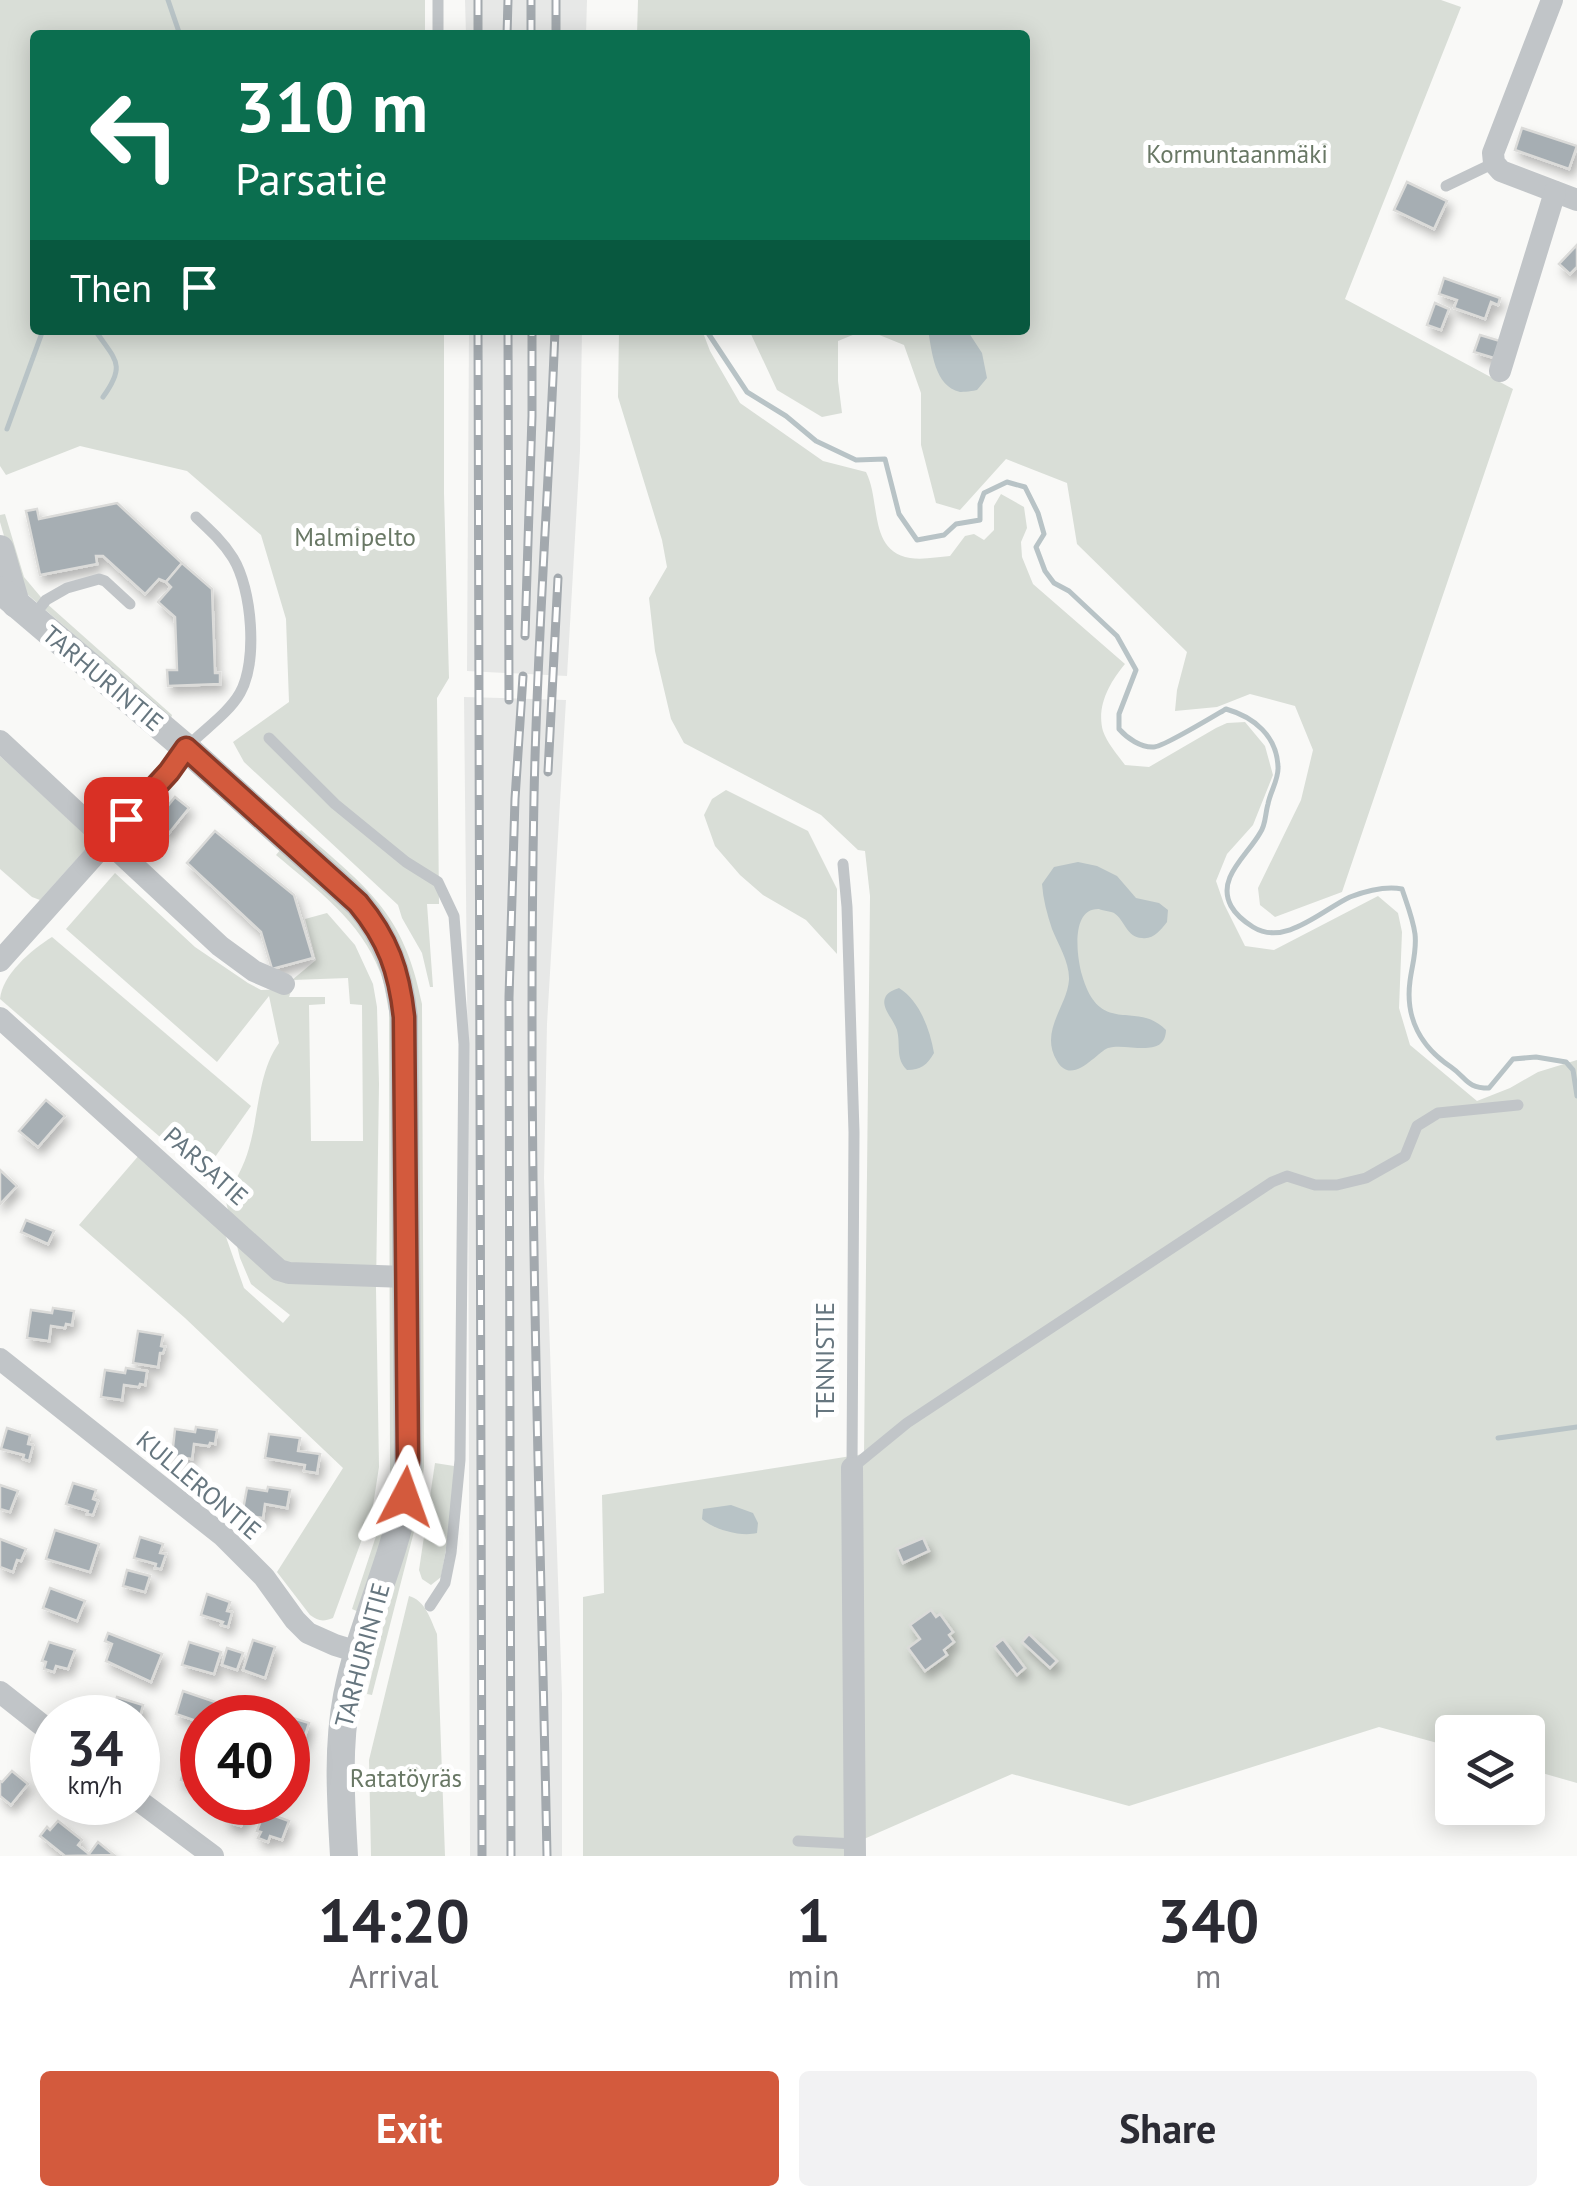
<!DOCTYPE html>
<meta charset="utf-8">
<style>
body{margin:0;font-family:"PT Sans",sans-serif;background:#f2f2f3;color:#2b2b33;height:100vh;display:flex;flex-direction:column;font-size:38px;white-space:nowrap}
*{box-sizing:border-box;margin:0}
p{font-size:32px;color:#7c7c81}
.icon{flex:none;width:55px;height:55px;fill:none;stroke:currentColor;stroke-width:2;stroke-linecap:round;stroke-linejoin:round}
.map{position:relative;height:1856px;overflow:hidden}
.details{display:flex;flex-direction:column;background:#fff;flex:1}
.details>*{flex:none}
.guide{position:absolute;left:30px;top:30px;width:1000px;height:305px;border-radius:10px;box-shadow:0 5px 25px #0003;background:#0b6e4f;color:#fff;overflow:hidden}
.tools{position:absolute;left:1435px;top:1715px;display:grid;gap:20px}
.tools a{display:grid;place-items:center;width:110px;height:110px;border-radius:10px;background:#fff;box-shadow:0 5px 25px #0003;font-size:50px}
.speed{position:absolute;left:30px;top:1695px;display:flex;gap:20px;font-size:50px;font-weight:700;text-align:center}
.speed>*{display:grid;place-content:center;width:130px;height:130px;border-radius:50%;background:#fff;box-shadow:0 5px 25px #0003;line-height:1}
.speed small{font-size:25px;font-weight:400}
.speed .limit{border:15px solid #d22;background:#fff;color:#111}
.pin{position:absolute;display:grid;place-items:center;width:85px;height:85px;color:#fff;margin:-42px;border-radius:20px;box-shadow:0 5px 15px #0006}
.me{position:absolute;width:110px;margin:-55px;rotate:4deg;stroke-linejoin:round;filter:drop-shadow(0 0 8px #0008)}
.turn{display:flex;align-items:center;gap:35px;height:210px;padding:0 40px;font-size:45px}
.turn .icon{width:130px;height:130px;stroke-width:2.5}
.turn b{display:block;font-size:70px;line-height:85px}
.then{display:flex;align-items:center;height:95px;padding:0 40px;background:#0003;gap:20px;font-size:38px}
.eta{display:flex;justify-content:space-evenly;align-items:center;height:170px;text-align:center}
.eta b{font-size:60px;font-weight:700;line-height:70px}
.primary-button{display:flex;gap:20px;margin-top:auto;padding:20px 40px}
.primary-button a{flex:1;height:115px;border-radius:10px;background:#d35a3d;color:#fff;font-size:40px;font-weight:700;line-height:115px;text-align:center}
.primary-button a+a{background:#f2f2f3;color:#2b2b33}
.map>svg:first-child{display:block}
.built{fill:#e7e8e7}
.green{fill:#d9ded7}
.water{fill:#b8c3c6}
.lines{fill:none;stroke-linecap:round;stroke-linejoin:round}
.stream{stroke:#b8c3c6;stroke-width:5}
.building{fill:#a6aeb3;stroke:#dbdbd9;stroke-width:2.5;filter:url(#shadow)}
.service{stroke:#c1c5c8;stroke-width:11}
.minor{stroke:#c1c5c8;stroke-width:22}
.tertiary{stroke:#c1c5c8;stroke-width:28}
.rail-casing{stroke:#a3a9ae;stroke-width:9}
.rail{stroke:#fff;stroke-width:5;stroke-dasharray:15;stroke-linecap:butt}
.route-casing{stroke:#893a28;stroke-width:25}
.route{stroke:#d35a3d;stroke-width:18}
.labels{text-anchor:middle;stroke-width:10;stroke-linejoin:round;paint-order:stroke}
.park-label{font-size:25px;fill:#697865;stroke:#fff}
.street-label{font-size:25px;fill:#66767f;stroke:#fff}
</style>
<div class="map">
<svg width="1577" height="1856" viewBox="0 0 1577 1856">
<defs>
<filter id="shadow"><feDropShadow dx="4" dy="7" stdDeviation="5" flood-color="#0004"/></filter>
</defs>
<rect width="100%" height="100%" fill="#f9f9f7"/>
<g class="built">
<polygon points="465,0 587,0 586,35 466,35"/>
<polygon points="469,330 582,330 580,451 567,676 467,671"/>
<polygon points="464,697 566,700 547,1024 544,1178 562,1694 562,1856 470,1856 468,1088"/>
</g>
<g class="green">
<polygon points="0,0 425,0 425,35 35,35 35,330 444,330 444,493 449,678 437,698 439,904 427,904 433,987 430,987 422,953 402,918 398,905 244,762 233,742 289,702 286,619 261,535 187,471 80,446 6,475 0,466"/>
<polygon points="638,0 1441,0 1461,7 1345,299 1513,389 1342,892 1275,917 1260,905 1258,888 1301,800 1313,750 1295,706 1250,694 1217,707 1175,711 1177,690 1187,652 1077,544 1067,483 1006,459 960,510 936,503 921,445 921,393 904,345 867,330 1025,330 1025,35 637,35"/>
<path d="M619,330H702L710,351L740,403L823,461L866,472C881,501 868,551 910,558C923,560 938,557 950,556L965,536L974,534L984,540L994,530V506L1001,494L1024,507L1027,528L1021,542L1022,557L1033,584L1125,664C1110,682 1096,706 1103,731C1107,743 1117,754 1125,765L1149,767L1216,728L1227,723L1245,722L1265,746L1273,775L1253,825L1227,854L1216,881L1224,904L1245,946L1274,950L1378,896L1398,913L1402,932L1399,1008L1410,1045L1477,1101L1510,1088L1538,1072L1577,1060V1783L1528,1769V1732H1452V1747L1379,1727L1129,1806L1012,1774L848,1846V1856H583V1597L604,1593L602,1495L864,1454L870,896L865,851L858,850L821,815L684,743L671,719L655,651L649,598L667,567L662,540L618,397Z"/>
<polygon points="749,330 865,330 838,341 838,381 842,413 822,417 777,390"/>
<polygon points="5,514 24,577 45,602 172,715 171,718 27,594 13,567 0,522 0,515"/>
<polygon points="0,756 88,837 91,843 40,900 32,897 0,869"/>
<polygon points="726,790 808,831 837,889 837,954 806,920 763,895 740,875 715,846 704,815 712,799"/>
<path d="M301,830C367,888 404,912 422,1004L424,1466L419,1512L372,1695L367,1694L411,1512L416,1008L297,834Z"/>
<path d="M281,849L356,916L390,978L398,1465L391,1510L359,1612L352,1609L379,1527L390,1475L389,1011C386,998 385,984 380,972C361,921 316,889 276,855Z"/>
<path d="M115,873L195,947L248,983L261,990L292,989L289,997H325V1004L309,1005L311,1141H363L362,1005L350,1004L348,978L292,980L316,960L305,919L327,913L355,945L373,984L377,1007L379,1084L376,1289L379,1467L372,1512L333,1618C323,1622 318,1621 310,1615L277,1572L343,1468L185,1318L79,1225L140,1154L214,1203L244,1288L283,1323L290,1315L251,1284L240,1258L225,1198C235,1182 244,1166 249,1148C259,1114 258,1072 279,1043L269,996L217,1062L66,929Z"/>
<path d="M52,937L251,1106L203,1174L0,999C2,975 31,950 52,937Z"/>
<path d="M435,1463L454,1466C453,1504 448,1540 441,1577L431,1585L422,1579L419,1570Z"/>
<path d="M409,1596C425,1600 431,1620 437,1634L445,1856H371L369,1760Z"/>
</g>
<g class="water">
<path d="M928,330H967L982,353L987,378L977,390C975,391 962,392 960,392C934,386 932,351 928,330Z"/>
<path d="M1078,862L1097,866L1117,876L1136,898L1159,903L1168,910L1167,922C1161,930 1153,940 1142,938C1126,937 1125,920 1114,913C1112,912 1101,910 1099,909C1070,908 1077,958 1082,975C1100,1038 1136,999 1166,1030C1165,1060 1127,1042 1108,1048C1097,1052 1072,1087 1057,1061C1039,1031 1067,1007 1069,980C1070,963 1058,944 1052,929C1047,914 1043,899 1042,884L1054,867Z"/>
<path d="M899,988C920,1001 930,1030 934,1053C927,1065 921,1070 907,1070C895,1058 901,1046 897,1030C894,1020 881,1008 885,998C887,992 894,990 899,988Z"/>
<path d="M731,1505L753,1513L758,1523L757,1533C741,1537 715,1530 702,1519L703,1509Z"/>
</g>
<g class="lines">
<g class="stream">
<polyline points="168,0 180,35"/>
<path d="M95,330C115,360 127,364 103,397"/>
<path d="M706,330L747,392L786,416L816,441L856,460L885,459L899,514L917,540L944,535L956,524L980,520V504L984,493L1007,482L1025,487L1038,513L1044,534L1036,547L1045,571L1054,583L1069,591L1117,636L1136,670L1119,714V729C1127,738 1141,748 1154,747C1163,747 1214,716 1226,709C1254,717 1277,736 1278,767C1279,779 1270,792 1268,804C1265,814 1266,825 1260,833C1247,856 1216,878 1231,906C1236,915 1245,922 1253,927C1285,947 1322,910 1350,897C1366,891 1386,886 1402,889C1407,904 1413,919 1415,934C1417,951 1412,965 1410,981C1405,1018 1421,1047 1451,1067C1467,1078 1466,1088 1489,1088L1513,1059L1536,1057L1566,1062L1573,1070L1577,1096"/>
<polyline points="7,429 43,330"/>
<polyline points="1498,1438 1577,1427"/>
</g>
</g>
<g class="building">
<polygon points="1522,128 1577,146 1569,169 1515,150"/>
<polygon points="1407,182 1447,201 1434,229 1394,210"/>
<polygon points="1577,245 1577,267 1570,274 1559,264"/>
<polygon points="1444,278 1500,298 1498,305 1491,302 1485,319 1454,308 1457,300 1439,294"/>
<polygon points="1435,303 1449,309 1441,330 1427,325"/>
<polygon points="1480,335 1500,341 1494,358 1474,352"/>
<polygon points="117,503 182,563 166,582 159,579 145,594 103,556 96,556 97,564 40,575 26,511 37,509 39,519"/>
<polygon points="182,563 212,589 215,673 220,673 220,684 168,686 167,670 177,670 175,617 158,602 171,587 166,582"/>
<polygon points="175,797 189,808 169,833 155,822"/>
<polygon points="215,831 294,895 313,958 272,969 261,932 187,863"/>
<polygon points="46,1100 65,1116 38,1147 19,1131"/>
<polygon points="0,1170 17,1186 0,1204"/>
<polygon points="26,1220 54,1231 48,1244 21,1232"/>
<polygon points="53,1308 74,1311 72,1325 66,1324 65,1328 51,1326 49,1341 27,1338 31,1310 52,1313"/>
<polygon points="138,1331 163,1335 161,1346 165,1347 163,1353 160,1353 158,1367 133,1363"/>
<polygon points="126,1368 147,1371 145,1385 140,1384 139,1387 124,1385 122,1400 101,1397 105,1370 125,1373"/>
<polygon points="196,1427 217,1430 215,1444 210,1443 209,1446 194,1444 192,1459 172,1456 175,1429 195,1432"/>
<polygon points="7,1428 30,1435 28,1444 33,1445 29,1461 23,1459 24,1455 1,1449"/>
<polygon points="269,1434 300,1438 298,1451 320,1454 317,1473 304,1471 305,1465 265,1458"/>
<polygon points="73,1483 96,1490 93,1499 98,1501 93,1515 87,1514 88,1511 66,1504"/>
<polygon points="0,1485 18,1491 10,1512 0,1509"/>
<polygon points="268,1487 290,1490 287,1508 265,1504 263,1518 242,1515 247,1488 267,1491"/>
<polygon points="55,1530 99,1544 90,1572 46,1559"/>
<polygon points="140,1537 163,1544 160,1553 166,1554 161,1569 155,1568 156,1564 134,1558"/>
<polygon points="923,1538 929,1551 903,1563 897,1549"/>
<polygon points="0,1539 26,1549 21,1561 17,1560 13,1572 0,1567"/>
<polygon points="127,1570 150,1576 145,1592 123,1586"/>
<polygon points="50,1588 85,1601 77,1621 43,1608"/>
<polygon points="207,1594 230,1602 227,1611 232,1612 228,1627 221,1625 223,1622 201,1615"/>
<polygon points="931,1610 936,1617 940,1614 953,1632 949,1635 954,1642 944,1650 947,1655 925,1671 908,1648 920,1639 910,1625"/>
<polygon points="108,1633 162,1654 151,1682 106,1661 112,1644 105,1641"/>
<polygon points="1029,1634 1057,1661 1050,1668 1022,1642"/>
<polygon points="1003,1639 1025,1668 1017,1675 994,1646"/>
<polygon points="253,1640 275,1647 265,1678 243,1670"/>
<polygon points="49,1642 75,1650 68,1669 56,1666 54,1672 44,1669 46,1662 42,1661"/>
<polygon points="189,1642 221,1652 214,1674 182,1665"/>
<polygon points="227,1648 243,1653 237,1670 222,1665"/>
<polygon points="183,1691 236,1709 233,1718 202,1718 202,1723 176,1714"/>
<polygon points="117,1697 143,1705 138,1724 138,1718 111,1717"/>
<polygon points="293,1718 309,1723 303,1742 288,1737 288,1720 291,1721"/>
<polygon points="189,1754 202,1759 202,1780 196,1778 193,1784 181,1780"/>
<polygon points="12,1771 28,1784 11,1805 0,1796 0,1781 2,1782"/>
<polygon points="228,1802 254,1802 249,1818 245,1816 241,1826 227,1822 230,1812 225,1810"/>
<polygon points="264,1812 289,1821 282,1840 270,1836 268,1842 258,1838 261,1832 257,1831"/>
<polygon points="58,1821 82,1840 78,1845 89,1854 98,1842 114,1855 65,1856 40,1836 47,1827 50,1830"/>
</g>
<g class="lines">
<g class="service">
<polyline points="438,35 438,0"/>
<polyline points="1446,186 1494,163"/>
<polyline points="32,618 46,600 67,588 99,579 105,581 130,604"/>
<polyline points="269,738 335,804 406,862 438,882 454,916 464,1044 460,1460 451,1553 445,1583 430,1606"/>
<path d="M186,748C203,730 228,714 240,693C258,661 252,589 233,558C223,542 210,530 196,517"/>
<polyline points="843,864 847,907 854,1132 852,1468"/>
<polyline points="852,1468 907,1423 1272,1182 1287,1176 1315,1185 1337,1185 1366,1178 1405,1156 1417,1126 1438,1113 1518,1105"/>
<polyline points="798,1841 855,1844"/>
</g>
<g class="minor">
<polyline points="1552,0 1493,153 1494,163 1501,171 1577,200"/>
<polyline points="1500,371 1555,192"/>
<polyline points="0,741 220,946 254,971 284,984"/>
<polyline points="0,961 169,772 186,748"/>
<polyline points="0,1018 279,1270 289,1273 406,1277"/>
<polyline points="0,1359 223,1536 264,1577 295,1620 308,1633 335,1645 358,1652"/>
<polyline points="852,1468 855,1856"/>
<polyline points="0,1692 52,1733"/>
<polyline points="138,1800 213,1856"/>
</g>
<g class="tertiary">
<polyline points="0,549 16,604"/>
<path d="M0,590L186,748L358,903C387,937 399,973 404,1017L408,1460C407,1472 407,1485 405,1498C392,1566 360,1628 347,1696C337,1749 341,1803 344,1856"/>
</g>
<g class="rail-casing">
<g id="rail">
<polyline points="478,0 478,35"/>
<polyline points="556,0 556,35"/>
<polyline points="507,35 508,0"/>
<polyline points="531,35 531,0"/>
<polyline points="478,330 482,1856"/>
<polyline points="508,330 509,700"/>
<polyline points="525,636 532,416 532,330"/>
<polyline points="548,772 558,578"/>
<polyline points="511,1856 509,997 515,799 523,676"/>
<path d="M547,1856C540,1503 527,1150 534,797C537,642 549,486 555,330"/>
</g>
</g>
<use href="#rail" class="rail"/>
</g>
<g class="lines">
<g class="route-casing">
<path id="route" d="M126,819L169,772L186,748L358,903C388,939 399,971 404,1017L408,1460L405,1497"/>
</g>
<use href="#route" class="route"/>
</g>
<g class="labels">
<g class="park-label">
<text x="1237" y="163">Kormuntaanmäki</text>
<text x="355" y="546">Malmipelto</text>
<text x="406" y="1787">Ratatöyräs</text>
</g>
<g class="street-label">
<text transform="translate(103 678) rotate(40)" y="9">TARHURINTIE</text>
<text transform="translate(206 1166) rotate(42)" y="9">PARSATIE</text>
<text transform="translate(825 1360) rotate(-90)" y="9">TENNISTIE</text>
<text transform="translate(199 1485) rotate(40)" y="9">KULLERONTIE</text>
<text transform="translate(362 1655) rotate(-75)" y="9">TARHURINTIE</text>
</g>
</g>
</svg>
<div class="tools">
<a><svg class="icon" aria-label="layers" viewBox="0 0 24 24"><path d="M12 4l9 5-9 5-9-5zM3 14l9 5 9-5"/></svg></a>
</div>
<div class="speed"><div>34<small>km/h</small></div><div class="limit">40</div></div>
<div class="pin" style="left:126px;top:819px;background:#d93025"><svg class="icon" aria-label="arrive" viewBox="0 0 24 24"><path d="M6 21V4h12l-3 4 3 4H6"/></svg></div>
<svg class="me" style="left:405px;top:1497px" viewBox="-20 -20 40 40"><path d="M0-17L14 15 0 8-14 15z" fill="#d35a3d" stroke="#fff" stroke-width="4"/></svg>
<div class="guide">
<div class="turn"><svg class="icon" aria-label="left" viewBox="0 0 24 24"><path d="M17 20v-9H6M10 6l-5 5 5 5"/></svg><div><b>310 m</b>Parsatie</div></div>
<div class="then">Then<svg class="icon" aria-label="arrive" viewBox="0 0 24 24"><path d="M6 21V4h12l-3 4 3 4H6"/></svg></div>
</div>
</div>
<section class="details">
<div class="eta">
<div><b>14:20</b><p>Arrival</p></div>
<div><b>1</b><p>min</p></div>
<div><b>340</b><p>m</p></div>
</div>
<div class="primary-button"><a>Exit</a><a>Share</a></div>
</section>
